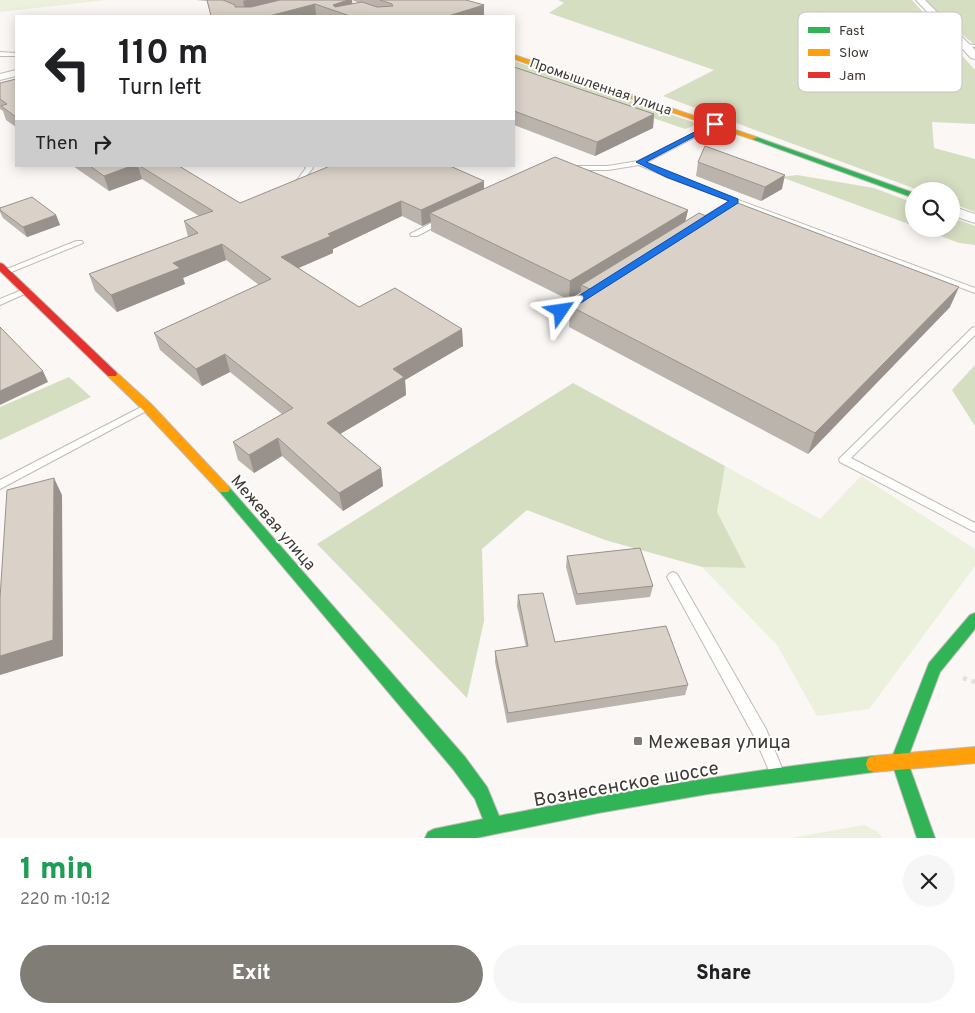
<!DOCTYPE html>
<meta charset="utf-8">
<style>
body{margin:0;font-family:Overpass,sans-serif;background:#f6f6f6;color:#202124;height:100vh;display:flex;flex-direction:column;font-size:19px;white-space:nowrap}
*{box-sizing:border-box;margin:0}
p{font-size:16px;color:#757577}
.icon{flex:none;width:28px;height:28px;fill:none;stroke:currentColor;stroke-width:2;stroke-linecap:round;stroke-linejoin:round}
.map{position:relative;height:838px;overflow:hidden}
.panel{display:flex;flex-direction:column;background:#fff;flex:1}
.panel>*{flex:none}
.guide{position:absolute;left:15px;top:15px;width:500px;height:152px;border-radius:0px;box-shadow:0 2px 12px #0003;background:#fff;color:#202124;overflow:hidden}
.fabs{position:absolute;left:905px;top:182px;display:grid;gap:10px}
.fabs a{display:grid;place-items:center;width:55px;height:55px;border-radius:50%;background:#fff;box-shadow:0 2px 12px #0003;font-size:25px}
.pin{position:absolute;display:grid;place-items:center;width:42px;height:42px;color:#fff;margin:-21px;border-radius:10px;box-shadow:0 2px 8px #0006}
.me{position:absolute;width:55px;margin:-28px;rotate:58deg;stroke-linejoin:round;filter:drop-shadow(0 0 4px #0008)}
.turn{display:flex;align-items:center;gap:18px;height:105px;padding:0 20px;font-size:22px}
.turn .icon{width:65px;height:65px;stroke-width:2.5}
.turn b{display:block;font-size:35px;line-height:42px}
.then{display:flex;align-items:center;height:48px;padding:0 20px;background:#0003;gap:10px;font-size:19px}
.round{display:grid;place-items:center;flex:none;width:52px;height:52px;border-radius:26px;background:#f6f6f6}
.overview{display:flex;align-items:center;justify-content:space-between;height:85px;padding:0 20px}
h1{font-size:30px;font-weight:800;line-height:38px;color:#1e9e55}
.action{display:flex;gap:10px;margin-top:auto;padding:10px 20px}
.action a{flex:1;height:58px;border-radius:30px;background:#807c76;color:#fff;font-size:20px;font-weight:800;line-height:58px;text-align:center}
.action a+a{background:#f6f6f6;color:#202124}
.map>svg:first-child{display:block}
.green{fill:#ebf1dc}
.forest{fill:#d6dec2}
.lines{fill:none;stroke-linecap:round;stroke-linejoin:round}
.lane-casing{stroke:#c0bbb7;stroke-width:2}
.street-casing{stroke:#c0bbb7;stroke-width:2}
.fast-casing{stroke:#c0bbb7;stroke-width:2}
.slow-casing{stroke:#c0bbb7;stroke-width:2}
.jam-casing{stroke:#c0bbb7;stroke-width:2}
.path{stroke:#e2e1e0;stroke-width:4.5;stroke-dasharray:4 5;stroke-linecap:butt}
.lane{fill:#fefefd;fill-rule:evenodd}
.street{fill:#fefefd;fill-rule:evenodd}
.fast{fill:#30b455;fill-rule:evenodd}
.slow{fill:#ff9f0a;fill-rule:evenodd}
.jam{fill:#e5322d;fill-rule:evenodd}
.wall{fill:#bbb4ac;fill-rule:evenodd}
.shaded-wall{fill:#99928c}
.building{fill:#dad1c8;stroke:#99928c}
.route{fill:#1a73e8;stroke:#114b97}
.poi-dot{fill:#807c76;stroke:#fff;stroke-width:2}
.labels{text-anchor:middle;stroke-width:4;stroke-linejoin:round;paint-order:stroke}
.far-street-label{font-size:14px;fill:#3f3932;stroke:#fff}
.street-label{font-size:16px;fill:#3f3932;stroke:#fff}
.near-poi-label{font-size:19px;fill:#3f3932;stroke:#fff;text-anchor:start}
.near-street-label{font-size:19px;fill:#3f3932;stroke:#fff}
.key{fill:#fff;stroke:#c5c4c2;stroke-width:1}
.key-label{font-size:14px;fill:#3f3932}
</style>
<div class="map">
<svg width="975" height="838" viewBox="0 0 975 838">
<rect width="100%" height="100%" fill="#faf7f4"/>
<g class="green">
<polygon points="0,0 107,0 0,12"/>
<polygon points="725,466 820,519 861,476 975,549 975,566 869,709 817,716 777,645 702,567 746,568 716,512"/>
<polygon points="864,825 878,832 882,838 791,838"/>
</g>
<g class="forest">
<polygon points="558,0 912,0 975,70 975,124 932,122 934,148 975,159 975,212 951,203 951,191 921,191 663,96 714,70 549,13 564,3"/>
<polygon points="926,0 975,0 975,45 949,24"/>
<polygon points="514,61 699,124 685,129 514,70"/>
<polygon points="797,175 874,188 914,203 914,226 781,177"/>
<polygon points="951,217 975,226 975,245 959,243 922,229 951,229"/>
<polygon points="975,365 975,426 952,390"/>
<polygon points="69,377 91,397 0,440 0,407"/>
<polygon points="573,383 725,466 717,512 746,568 702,567 605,540 527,510 482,549 484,621 467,698 317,544"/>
</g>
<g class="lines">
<g class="lane-casing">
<g id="lane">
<polygon points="964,44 975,45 975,47 962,46"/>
<polygon points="0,52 16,53 16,56 0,56"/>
<polygon points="713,124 718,125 645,163 671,175 975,288 975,293 736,204 701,226 695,226 695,222 730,201 667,177 639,165 608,170 572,170 569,168 572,166 608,166 638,161"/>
<polygon points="304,166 312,166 313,168 298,186 294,186 294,184 306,168"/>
<polygon points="441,218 448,220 417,236 411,236 410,234"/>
<polygon points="76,241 82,241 83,243 9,273 6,273 2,271"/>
<polygon points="24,289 30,289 31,291 0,305 0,299"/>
<polygon points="588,290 591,290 595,292 564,313 558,313 557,311 558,309"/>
<polygon points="975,327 975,335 851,458 975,523 975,532 840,462 839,459 972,328"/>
<polygon points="147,404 150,405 152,407 150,409 0,489 0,480"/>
<polygon points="673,572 677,574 766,729 782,768 780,773 775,775 770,773 755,738 667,577 669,574"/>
</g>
</g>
<g class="street-casing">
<g id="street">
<polygon points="916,0 925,0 975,50 975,59 971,58"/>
<polygon points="16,70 16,76 0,80 0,74"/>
<polygon points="951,206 975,214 975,223 951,215"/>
</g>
</g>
<g class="fast-casing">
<g id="fast">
<polygon points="752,137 756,137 914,193 914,198 752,139"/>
<path d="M224,484L228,486L465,757L487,787L499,816C623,791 748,770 874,756L880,758L882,764L880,770L874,772L708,794L598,813L476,838H425L428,832L434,829L483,819L475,799L453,769L220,492L218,489L220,486Z"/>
<polygon points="975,613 975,629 940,672 907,760 935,838 917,838 891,760 929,663 970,615"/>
</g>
</g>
<g class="slow-casing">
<g id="slow">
<polygon points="514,55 756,137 757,138 752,139 514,59"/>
<polygon points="112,371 116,372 151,404 228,486 230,489 228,492 220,492 143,410 108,376 107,374"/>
<polygon points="975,747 975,763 874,772 868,770 866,764 868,758 874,756"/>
</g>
</g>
<g class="jam-casing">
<polygon id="jam" points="0,263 3,264 116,372 117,374 116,376 108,376 0,271"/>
</g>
<polyline class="path" points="963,678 975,682"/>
<use href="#lane" class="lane"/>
<use href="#street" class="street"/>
<use href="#fast" class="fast"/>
<use href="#slow" class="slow"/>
<use href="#jam" class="jam"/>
</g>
<g class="wall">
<path d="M196,0H466L484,16H320L316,15L311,16H211L207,1ZM352,0L359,3L352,4Z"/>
<polygon points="514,67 654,114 653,128 595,156 514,125"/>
<polygon points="16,79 16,127 6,120 3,111 0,109 0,83"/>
<polygon points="698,162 782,189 761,201 696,176"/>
<polygon points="73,166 185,166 181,168 240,203 484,189 688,210 685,222 950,307 808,454 569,327 570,306 580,300 581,292 569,300 431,231 431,222 422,226 402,216 333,249 333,253 298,268 359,307 462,329 463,346 405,380 406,395 340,434 381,468 383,486 343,511 282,456 254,473 238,460 233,442 282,414 230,372 202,386 160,350 154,333 259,285 226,260 183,278 185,284 117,312 95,291 89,274 188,237 184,221 199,216 142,179 109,191"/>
<polygon points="0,208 56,215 60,225 27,237 3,218 0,212"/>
<polygon points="567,556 653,586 650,597 576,605 566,567"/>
<polygon points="518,595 555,642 688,685 685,695 507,723 495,662 495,651 526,647 517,606"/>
</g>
<g class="shaded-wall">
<polygon points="246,0 289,0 245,11 243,1"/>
<polygon points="348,0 352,0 353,9 334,11 333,5"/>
<polygon points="315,4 316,15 311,16 269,16"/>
<polygon points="484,5 484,16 448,16"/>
<polygon points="654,114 653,128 595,156 597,142"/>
<polygon points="131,166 138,166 142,179 109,191 104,176"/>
<polygon points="785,175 782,189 761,201 765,187"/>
<polygon points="484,181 484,196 430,213 431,222 422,226 421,210"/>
<polygon points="401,201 402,216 333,249 333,253 285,274 281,257 328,234"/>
<polygon points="688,210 684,227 581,285 581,292 569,300 570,281"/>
<polygon points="56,215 60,225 27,237 23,227"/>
<polygon points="222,244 226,260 183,278 185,284 117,312 111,295 173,263"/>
<polygon points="959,287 950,307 808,454 815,433"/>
<polygon points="462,329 463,346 405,380 406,395 330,440 327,423 393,369"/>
<polygon points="225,354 230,372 202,386 196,369"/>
<polygon points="43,371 48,382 0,405 0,391"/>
<polygon points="278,438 282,456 254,473 249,455"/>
<polygon points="381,468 383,486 343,511 339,493"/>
<polygon points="54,478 62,495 63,656 0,675 0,656"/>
</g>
<g class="building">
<polygon points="207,0 223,0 235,5 235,7 251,7 280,0 348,0 333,5 335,7 362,2 377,7 393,6 392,4 380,0 466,0 484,5 448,16 350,16 315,4 269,16 211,16"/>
<polygon points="514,67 654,114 597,142 514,111"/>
<polygon points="16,79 16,117 1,106 7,104 0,99 0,83"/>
<polygon points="705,146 785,175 765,187 698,162"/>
<polygon points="555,157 688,210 570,281 430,213"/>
<polygon points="90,166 131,166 104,176"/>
<polygon points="140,166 179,166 240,203 330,166 450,166 484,181 421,210 401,201 328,234 331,236 281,257 359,307 395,288 462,329 393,369 404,377 327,423 381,468 339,493 278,438 249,455 233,442 293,408 225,354 196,369 154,333 271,279 222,244 173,263 180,268 111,295 89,274 198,233 184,221 213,211"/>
<polygon points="32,197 56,215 23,227 0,210 0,208"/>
<polygon points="735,202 959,287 815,433 570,306 594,291 581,285 699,213 711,218"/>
<polygon points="0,327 43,371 0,391"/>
<polygon points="54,478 53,640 0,656 0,598 7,490"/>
<polygon points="640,548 653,586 577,594 567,556"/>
<polygon points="543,593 555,642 666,626 688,685 508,713 495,651 528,646 518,595"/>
</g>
<polygon class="route" points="712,123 718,124 646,162 738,199 738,203 565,313 558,313 558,309 729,201 666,177 636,162"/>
<rect class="poi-dot" x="633" y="736" width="10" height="10" rx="2.5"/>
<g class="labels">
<g class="far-street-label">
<text transform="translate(601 86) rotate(19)" y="5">Промышленная улица</text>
</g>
<g class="street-label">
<text transform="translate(274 522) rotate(49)" y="6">Межевая улица</text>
</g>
<g class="near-poi-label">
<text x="648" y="748">Межевая улица</text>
</g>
<g class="near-street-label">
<text transform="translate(626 783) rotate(-10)" y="7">Вознесенское шоссе</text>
</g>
</g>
<rect x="798" y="12" width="164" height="80" rx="8" class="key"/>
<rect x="808" y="27" width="22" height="6" fill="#30b455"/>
<rect x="808" y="49" width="22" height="7" fill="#ff9f0a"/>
<rect x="808" y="72" width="22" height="6" fill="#e5322d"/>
<g class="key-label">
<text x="839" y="35">Fast</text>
<text x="839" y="57">Slow</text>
<text x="839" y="80">Jam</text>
</g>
</svg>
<div class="fabs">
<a><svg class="icon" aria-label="search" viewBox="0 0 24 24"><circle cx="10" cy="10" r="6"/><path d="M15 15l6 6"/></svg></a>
</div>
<div class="pin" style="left:715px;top:124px;background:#d93025"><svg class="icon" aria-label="arrive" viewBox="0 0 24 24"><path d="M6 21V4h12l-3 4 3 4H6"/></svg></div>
<svg class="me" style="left:561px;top:311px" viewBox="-20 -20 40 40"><path d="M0-17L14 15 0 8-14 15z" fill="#1a73e8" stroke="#fff" stroke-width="4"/></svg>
<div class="guide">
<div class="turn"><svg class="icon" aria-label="left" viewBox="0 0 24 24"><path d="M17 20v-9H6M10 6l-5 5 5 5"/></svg><div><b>110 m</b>Turn left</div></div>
<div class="then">Then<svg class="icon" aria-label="right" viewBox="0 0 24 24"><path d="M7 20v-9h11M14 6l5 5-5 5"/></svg></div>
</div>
</div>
<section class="panel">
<div class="overview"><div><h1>1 min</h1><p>220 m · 10:12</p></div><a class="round"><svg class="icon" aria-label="close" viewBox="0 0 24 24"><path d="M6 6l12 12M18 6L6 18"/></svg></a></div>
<div class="action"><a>Exit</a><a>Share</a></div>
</section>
